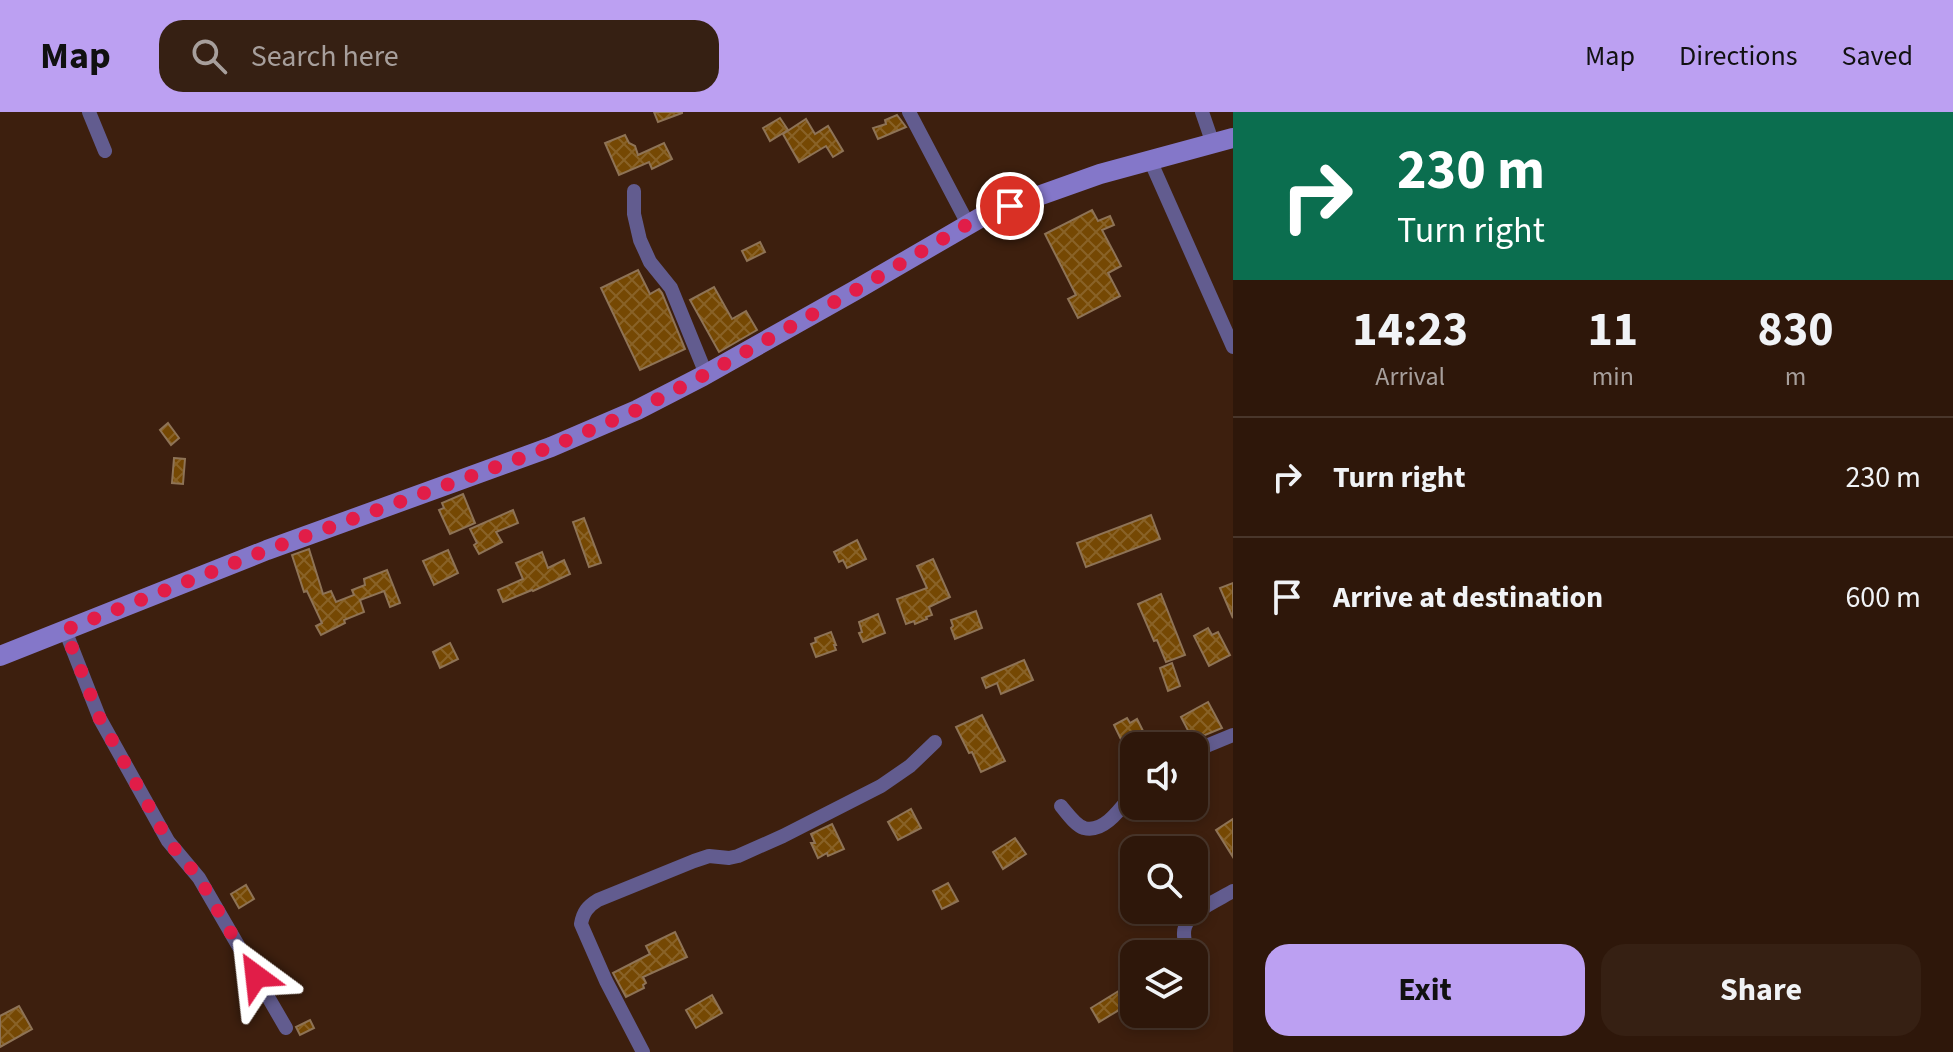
<!DOCTYPE html>
<style>
body{margin:0;font-family:"Source Sans 3",sans-serif;background:#362013;color:#f1f3f6;height:100vh;display:flex;flex-direction:column;font-size:30px;white-space:nowrap}
*{box-sizing:border-box;margin:0}
p{font-size:26px;color:#a79f9c}
.icon{flex:none;width:44px;height:44px;fill:none;stroke:currentColor;stroke-width:2;stroke-linecap:round;stroke-linejoin:round}
.map{position:relative;flex:1;overflow:hidden}
.side{display:flex;flex-direction:column;background:#2e170a;width:720px}
.side>*{flex:none}
.top-card{background:#0b6e4f;color:#fff;overflow:hidden}
.controls{position:absolute;left:1120px;top:620px;display:grid;gap:16px}
.controls a{display:grid;place-items:center;width:88px;height:88px;border-radius:16px;background:#2e170a;box-shadow:0 4px 12px #0003,0 0 0 2px #49362b;font-size:40px}
.pin{position:absolute;display:grid;place-items:center;width:68px;height:68px;color:#fff;margin:-34px;border:4px solid #fff;border-radius:50%;box-shadow:0 2px 8px #0007}
.me{position:absolute;width:88px;margin:-44px;rotate:330deg;stroke-linejoin:round;filter:drop-shadow(0 0 6px #0008)}
.turn{display:flex;align-items:center;gap:28px;height:168px;padding:0 32px;font-size:36px}
.turn .icon{width:104px;height:104px;stroke-width:2.5}
.turn b{display:block;font-size:56px;line-height:68px}
.eta{display:flex;justify-content:space-evenly;align-items:center;height:136px;text-align:center}
.eta b{font-size:48px;font-weight:700;line-height:56px}
.cta{display:flex;gap:16px;margin-top:auto;padding:16px 32px}
.cta a{flex:1;height:92px;border-radius:24px;background:#bca0f2;color:#111;font-size:32px;font-weight:700;line-height:92px;text-align:center}
.cta a+a{background:#362013;color:#f1f3f6}
ul{padding:0;list-style:none}
li{display:flex;align-items:center;gap:24px;height:120px;padding:0 32px;border-top:2px solid #49362b}
li div{flex:1}
li b{display:block;font-size:30px}
li em{font-style:normal}
header{display:flex;align-items:center;gap:48px;box-sizing:border-box;height:112px;padding:0 40px;background:#bca0f2;color:#111}
header strong{font-size:38px}
nav{display:flex;gap:44px;margin-inline-start:auto;font-size:28px}
.search{width:560px;height:72px;background:#362013;display:flex;align-items:center;gap:20px;box-sizing:border-box;padding:0 28px;border-radius:24px;color:#a79f9c;font-size:30px}
main{display:flex;flex:1;min-height:0}
.map>svg:first-child{display:block}
.building{fill:url(#building-cross-hatch);stroke:#8e7356;stroke-width:2}
.lines{fill:none;stroke-linecap:round;stroke-linejoin:round}
.street{stroke:#625c8f;stroke-width:14}
.secondary{stroke:#8477c9;stroke-width:20}
.route{stroke:#e11d48;stroke-width:14;stroke-dasharray:0 25.2}
</style>
<header>
<strong>Map</strong>
<div class="search"><svg class="icon" aria-label="search" viewBox="0 0 24 24"><circle cx="10" cy="10" r="6"/><path d="M15 15l6 6"/></svg>Search here</div>
<nav><a>Map</a><a>Directions</a><a>Saved</a></nav>
</header>
<main>
<div class="map">
<svg width="1233" height="940" viewBox="0 0 1233 940">
<defs>
<pattern id="building-cross-hatch" width="8" height="8" patternUnits="userSpaceOnUse" patternTransform="scale(2)"><rect width="8" height="8" fill="#754803"/><path d="M0 0l8 8M0 8l8-8" fill="none" stroke="#896227"/></pattern>
</defs>
<rect width="100%" height="100%" fill="#3d1f0e"/>
<g class="building">
<polygon points="654,0 682,0 682,1 658,10"/>
<polygon points="897,3 906,15 878,27 873,16 886,12 885,8"/>
<polygon points="780,6 788,18 770,29 763,16"/>
<polygon points="806,7 815,22 828,14 843,39 833,45 826,34 799,50 783,22"/>
<polygon points="625,23 629,31 635,34 638,43 664,31 672,47 652,57 649,50 619,63 605,31"/>
<polygon points="1092,98 1098,109 1110,104 1114,113 1102,118 1121,154 1108,161 1120,184 1078,206 1068,187 1076,183 1045,122"/>
<polygon points="760,130 765,140 747,149 742,139"/>
<polygon points="638,158 650,182 659,177 662,181 685,237 640,258 601,176"/>
<polygon points="714,175 732,207 746,199 757,218 719,240 690,188"/>
<polygon points="168,311 179,326 171,333 160,318"/>
<polygon points="174,346 185,347 183,372 172,371"/>
<polygon points="463,382 475,411 450,422 439,398 444,396 442,391"/>
<polygon points="513,398 518,411 496,420 502,430 479,442 474,433 477,431 470,417"/>
<polygon points="1151,403 1160,427 1086,455 1077,431"/>
<polygon points="584,406 601,451 589,455 573,410"/>
<polygon points="857,428 866,447 847,456 843,448 839,450 834,440"/>
<polygon points="309,437 323,482 331,479 336,490 354,483 352,478 365,473 364,467 387,458 400,491 390,495 384,479 360,488 364,500 344,508 345,511 321,523 316,514 322,511 307,479 304,480 292,443"/>
<polygon points="448,438 458,461 434,473 423,449"/>
<polygon points="542,440 548,456 564,448 570,462 533,479 532,478 503,490 498,478 523,467 516,451"/>
<polygon points="933,447 950,485 929,495 932,503 926,505 927,507 915,512 914,509 906,512 897,487 927,476 917,454"/>
<polygon points="1233,471 1233,506 1220,476"/>
<polygon points="1161,482 1185,543 1166,550 1157,528 1154,529 1138,492"/>
<polygon points="976,499 982,516 955,527 951,516 953,514 951,508"/>
<polygon points="878,502 885,521 863,530 859,521 862,520 859,510"/>
<polygon points="1208,516 1212,523 1218,520 1230,543 1209,554 1194,524"/>
<polygon points="831,520 836,533 834,533 836,538 816,545 811,532 816,530 815,526"/>
<polygon points="450,531 458,547 440,556 433,540"/>
<polygon points="1024,548 1033,568 1001,582 997,571 986,576 982,566"/>
<polygon points="1172,551 1180,574 1168,579 1160,556"/>
<polygon points="1208,590 1222,616 1193,628 1181,605"/>
<polygon points="982,603 1005,649 981,660 972,640 969,641 956,615"/>
<polygon points="1127,606 1130,611 1137,607 1146,625 1143,626 1146,634 1134,634 1134,654 1114,613"/>
<polygon points="911,697 921,716 898,728 888,710"/>
<polygon points="1233,707 1233,745 1216,718"/>
<polygon points="832,712 844,737 828,744 827,741 818,746 811,731 815,731 811,722"/>
<polygon points="1015,726 1026,742 1003,757 993,740"/>
<polygon points="948,771 958,789 942,797 933,779"/>
<polygon points="246,773 254,787 239,796 231,782"/>
<polygon points="675,820 687,845 643,865 646,871 643,873 644,876 626,885 613,861 650,842 646,834"/>
<polygon points="1127,874 1134,889 1099,910 1091,896"/>
<polygon points="712,883 722,901 696,916 686,898"/>
<polygon points="19,894 32,917 0,935 0,904"/>
<polygon points="310,908 314,916 300,923 296,915"/>
</g>
<g class="lines">
<g class="street">
<polyline points="89,0 105,39"/>
<polyline points="909,0 968,112"/>
<polyline points="1202,0 1213,32"/>
<polyline points="1150,48 1233,235"/>
<polyline points="634,79 634,102 640,128 650,150 671,176 706,262"/>
<polyline points="65,518 100,607 168,729 199,766 286,916"/>
<polyline points="1194,639 1233,623"/>
<path d="M1061,694C1067,701 1075,713 1084,716C1105,722 1123,693 1134,680"/>
<path d="M1188,842C1186,834 1182,823 1185,815C1189,800 1220,787 1233,779"/>
<path d="M643,940L606,869L581,812C583,800 588,794 598,788L694,749L709,744L729,746L738,744L783,724L881,674L910,654L935,630"/>
</g>
<polyline class="secondary" points="0,544 267,438 551,335 637,298 703,264 854,179 985,103 1100,62 1233,26"/>
</g>
<g class="lines">
<polyline class="route" points="256,864 199,766 168,729 113,630 100,607 65,518 267,438 551,335 637,298 706,262 854,179 968,112 985,103 1010,94"/>
</g>
</svg>
<div class="controls">
<a><svg class="icon" aria-label="sound" viewBox="0 0 24 24"><path d="M4 9h4l5-4v14l-5-4H4zM17 9q2 3 0 6"/></svg></a>
<a><svg class="icon" aria-label="search" viewBox="0 0 24 24"><circle cx="10" cy="10" r="6"/><path d="M15 15l6 6"/></svg></a>
<a><svg class="icon" aria-label="layers" viewBox="0 0 24 24"><path d="M12 4l9 5-9 5-9-5zM3 14l9 5 9-5"/></svg></a>
</div>
<div class="pin" style="left:1010px;top:94px;background:#d93025"><svg class="icon" aria-label="arrive" viewBox="0 0 24 24"><path d="M6 21V4h12l-3 4 3 4H6"/></svg></div>
<svg class="me" style="left:256px;top:864px" viewBox="-20 -20 40 40"><path d="M0-17L14 15 0 8-14 15z" fill="#e11d48" stroke="#fff" stroke-width="4"/></svg>
</div>
<section class="side">
<div class="top-card">
<div class="turn"><svg class="icon" aria-label="right" viewBox="0 0 24 24"><path d="M7 20v-9h11M14 6l5 5-5 5"/></svg><div><b>230 m</b>Turn right</div></div>
</div>
<div class="eta">
<div><b>14:23</b><p>Arrival</p></div>
<div><b>11</b><p>min</p></div>
<div><b>830</b><p>m</p></div>
</div>
<ul>
<li><svg class="icon" aria-label="right" viewBox="0 0 24 24"><path d="M7 20v-9h11M14 6l5 5-5 5"/></svg><div><b>Turn right</b></div><em>230 m</em></li>
<li><svg class="icon" aria-label="arrive" viewBox="0 0 24 24"><path d="M6 21V4h12l-3 4 3 4H6"/></svg><div><b>Arrive at destination</b></div><em>600 m</em></li>
</ul>
<div class="cta"><a>Exit</a><a>Share</a></div>
</section>
</main>
